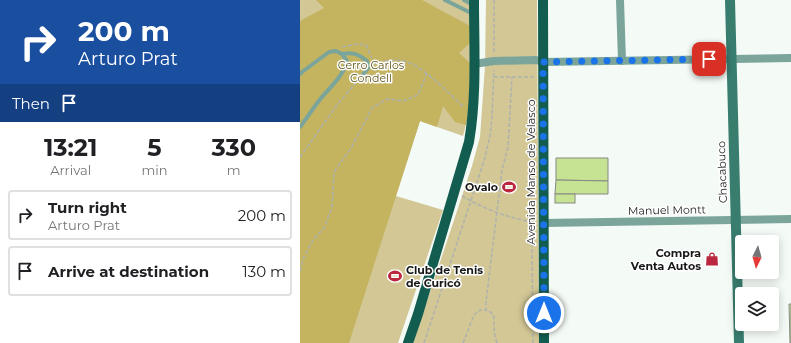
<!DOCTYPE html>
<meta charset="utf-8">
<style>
body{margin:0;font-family:Montserrat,sans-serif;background:#f2f2f2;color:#202124;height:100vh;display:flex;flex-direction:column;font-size:15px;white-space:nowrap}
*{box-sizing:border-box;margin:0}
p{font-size:13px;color:#757577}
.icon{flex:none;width:22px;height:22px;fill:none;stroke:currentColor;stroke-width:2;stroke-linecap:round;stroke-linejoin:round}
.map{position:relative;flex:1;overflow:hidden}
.details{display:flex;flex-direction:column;background:#fff;width:300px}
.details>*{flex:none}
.banner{background:#1a4fa0;color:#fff;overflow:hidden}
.needle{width:26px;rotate:185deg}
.buttons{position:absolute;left:435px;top:235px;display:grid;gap:8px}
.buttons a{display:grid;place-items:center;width:44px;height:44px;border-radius:4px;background:#fff;box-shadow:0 2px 10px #0003;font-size:20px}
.pin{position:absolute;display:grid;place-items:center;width:34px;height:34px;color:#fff;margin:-17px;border-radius:8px;box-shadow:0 2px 6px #0006}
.me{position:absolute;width:44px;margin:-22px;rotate:0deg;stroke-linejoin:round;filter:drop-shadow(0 0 3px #0008)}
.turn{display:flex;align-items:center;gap:14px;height:84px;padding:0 12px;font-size:18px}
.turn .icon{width:52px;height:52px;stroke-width:2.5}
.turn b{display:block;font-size:28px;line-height:34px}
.then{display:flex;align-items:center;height:38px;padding:0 12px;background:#0003;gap:8px;font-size:15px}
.eta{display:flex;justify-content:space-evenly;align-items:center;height:68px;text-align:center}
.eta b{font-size:24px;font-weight:700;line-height:28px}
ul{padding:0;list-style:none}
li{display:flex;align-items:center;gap:12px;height:50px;margin:0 8px 6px;padding:0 4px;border:2px solid #e0e0e0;border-radius:4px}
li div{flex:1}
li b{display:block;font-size:15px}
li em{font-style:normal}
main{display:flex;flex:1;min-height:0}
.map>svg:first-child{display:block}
.green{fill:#d2c795}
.forest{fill:#c4b35f}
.building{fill:#c6e293;stroke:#868983}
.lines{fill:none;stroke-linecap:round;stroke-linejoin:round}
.path{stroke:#aeb2ae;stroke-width:1.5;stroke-dasharray:4 2;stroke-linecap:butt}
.lane{stroke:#7ba59b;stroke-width:4}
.street{stroke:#7ba59b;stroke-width:8}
.secondary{stroke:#397d6f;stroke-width:10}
.primary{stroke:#135d50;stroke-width:10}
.route{stroke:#1a73e8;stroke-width:7;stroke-dasharray:0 12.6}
.labels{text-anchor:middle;stroke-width:3;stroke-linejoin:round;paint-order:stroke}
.park-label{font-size:11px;fill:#625617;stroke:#fff}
.street-label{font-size:11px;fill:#161816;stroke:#fff}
.poi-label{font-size:11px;font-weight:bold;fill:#161816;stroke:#fff;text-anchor:end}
</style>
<main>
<section class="details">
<div class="banner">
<div class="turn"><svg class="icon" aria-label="right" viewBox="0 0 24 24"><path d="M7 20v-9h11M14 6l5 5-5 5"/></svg><div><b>200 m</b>Arturo Prat</div></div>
<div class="then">Then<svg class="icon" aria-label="arrive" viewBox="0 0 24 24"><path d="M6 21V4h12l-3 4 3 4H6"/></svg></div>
</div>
<div class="eta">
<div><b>13:21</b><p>Arrival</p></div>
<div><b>5</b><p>min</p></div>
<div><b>330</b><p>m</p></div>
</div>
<ul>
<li><svg class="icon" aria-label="right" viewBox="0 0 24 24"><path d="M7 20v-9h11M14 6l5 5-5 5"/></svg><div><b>Turn right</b><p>Arturo Prat</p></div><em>200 m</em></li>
<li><svg class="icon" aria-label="arrive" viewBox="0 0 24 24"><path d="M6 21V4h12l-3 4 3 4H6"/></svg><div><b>Arrive at destination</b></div><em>130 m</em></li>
</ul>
</section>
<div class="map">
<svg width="491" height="343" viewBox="0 0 491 343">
<rect width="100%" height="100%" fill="#f4faf5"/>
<g class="green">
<polygon points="0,0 171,0 171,93 168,116 163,136 120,121 96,196 143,210 98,343 0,343"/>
<polygon points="186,0 237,0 239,343 113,343 172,166 180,137 185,66"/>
</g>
<polygon class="forest" points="16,0 122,0 170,26 170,43 159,53 171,64 171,93 166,125 155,122 143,106 137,127 120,121 49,343 0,343 0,21 24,8"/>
<g class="building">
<polygon points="256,158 308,158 308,181 256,180"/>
<polygon points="256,180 308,181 308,194 255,194"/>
<rect x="255" y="194" width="20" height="9"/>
<polygon points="489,304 491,304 491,343 490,343"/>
</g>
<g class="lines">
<g class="path">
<polyline points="42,47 57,44 66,45 72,58"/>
<polyline points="194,52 194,0"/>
<path d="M73,64C82,62 93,59 103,61C122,64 149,94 164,107"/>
<polyline points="194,77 234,77"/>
<polyline points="0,157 37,105 58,80"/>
<path d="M162,196C184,209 210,219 236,222"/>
<polyline points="0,271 3,259 13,240 24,228 32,207 34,172 51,148 72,108 87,99 103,101 118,95 127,73"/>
<polyline points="124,343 184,161 190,136 192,117 194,70"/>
<polyline points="163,343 174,315 180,310 186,310"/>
<path d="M197,343C195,337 194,332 194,326C194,317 195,313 186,310V302L202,170L208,147L212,77"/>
<polyline points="233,343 232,247 234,231"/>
</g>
<g class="lane">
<polyline points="145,0 173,14"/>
<polyline points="164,0 173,5"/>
<path d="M42,54C53,52 58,54 67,61L68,68L62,76"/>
<path d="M0,74L2,72L29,52L36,51L42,54L47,61C44,76 27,90 18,102C12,110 6,119 0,127"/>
</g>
<g class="street">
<polyline points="320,0 322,61"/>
<polyline points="174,64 194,61 236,60 243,62 491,58"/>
<polyline points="243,223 491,219"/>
</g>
<polyline class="secondary" points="430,0 439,343"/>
<g class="primary">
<polyline points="243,0 244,343"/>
<path d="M108,343L118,314L169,142C177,95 174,47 174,0"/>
</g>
</g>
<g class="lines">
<polyline class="route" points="244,313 243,62 409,59"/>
</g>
<defs>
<g id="stadium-bare" transform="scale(1.08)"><path d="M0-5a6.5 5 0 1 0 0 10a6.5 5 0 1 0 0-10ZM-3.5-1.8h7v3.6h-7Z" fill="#b9283f" stroke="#fff" stroke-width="2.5" paint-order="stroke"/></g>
<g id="shop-bare" transform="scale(1.08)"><path d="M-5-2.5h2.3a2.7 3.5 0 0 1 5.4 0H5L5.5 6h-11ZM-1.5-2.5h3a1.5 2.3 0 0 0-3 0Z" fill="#b9283f" stroke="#fff" stroke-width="2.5" paint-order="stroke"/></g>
</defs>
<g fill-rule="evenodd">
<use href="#stadium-bare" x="209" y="187"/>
<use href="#shop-bare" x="412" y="259"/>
<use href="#stadium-bare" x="95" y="276"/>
</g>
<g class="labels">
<g class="park-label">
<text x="71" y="69">Cerro Carlos<tspan x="71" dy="13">Condell</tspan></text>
</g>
<g class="street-label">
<text transform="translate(231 172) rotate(-90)" y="4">Avenida Manso de Velasco</text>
<text transform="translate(422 172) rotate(-92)" y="4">Chacabuco</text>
<text transform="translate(367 210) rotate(-1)" y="4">Manuel Montt</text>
</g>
<g class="poi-label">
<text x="198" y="191">Ovalo</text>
<text x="401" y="257">Compra<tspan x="401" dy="13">Venta Autos</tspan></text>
<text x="106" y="274" text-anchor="start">Club de Tenis<tspan x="106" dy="13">de Curicó</tspan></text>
</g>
</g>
</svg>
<div class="buttons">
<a><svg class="needle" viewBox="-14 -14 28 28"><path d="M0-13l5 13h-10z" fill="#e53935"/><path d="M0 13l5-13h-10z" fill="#757577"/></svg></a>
<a><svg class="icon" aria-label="layers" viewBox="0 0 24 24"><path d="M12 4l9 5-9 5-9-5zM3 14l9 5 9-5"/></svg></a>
</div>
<div class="pin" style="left:409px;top:59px;background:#d93025"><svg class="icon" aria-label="arrive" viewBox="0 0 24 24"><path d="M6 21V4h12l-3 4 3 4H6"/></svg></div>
<svg class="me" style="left:244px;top:313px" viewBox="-20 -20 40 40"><circle r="17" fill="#1a73e8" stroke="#fff" stroke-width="3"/><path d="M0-11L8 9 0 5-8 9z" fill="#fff"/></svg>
</div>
</main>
